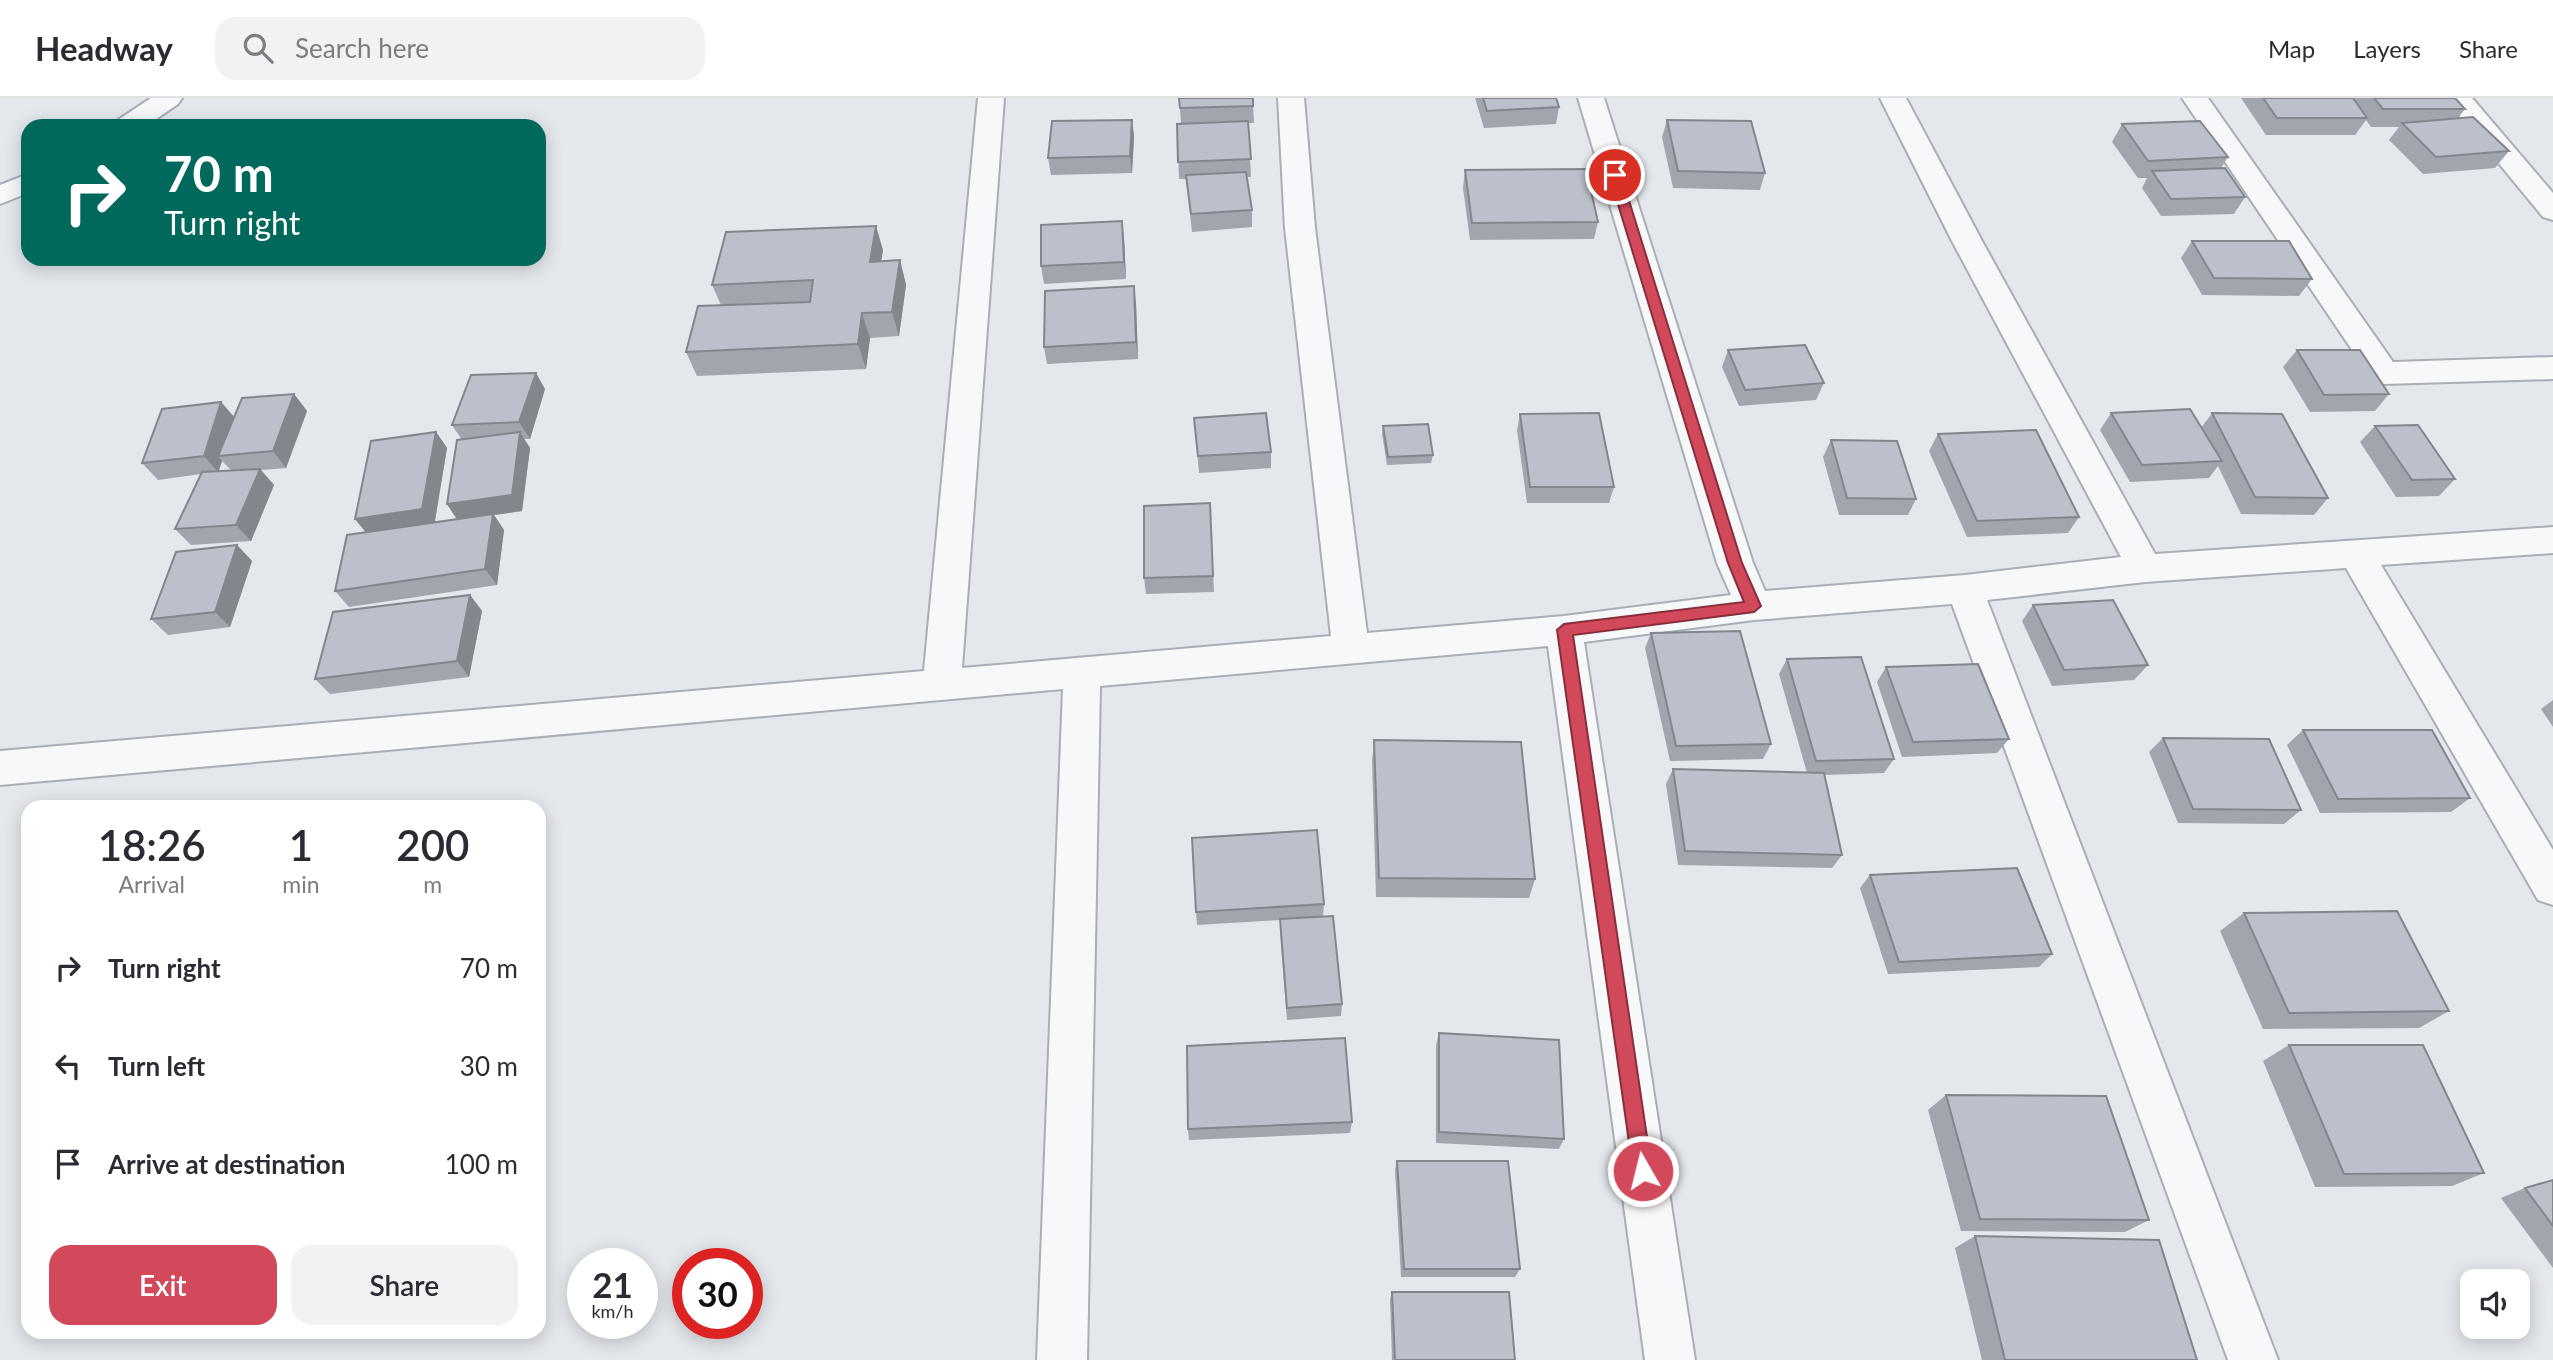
<!DOCTYPE html>
<style>
body{margin:0;font-family:Lato,sans-serif;background:#f2f2f3;color:#2b2b33;height:100vh;display:flex;flex-direction:column;font-size:26px;white-space:nowrap}
*{box-sizing:border-box;margin:0}
p{font-size:23px;color:#7c7c81}
.icon{flex:none;width:38px;height:38px;fill:none;stroke:currentColor;stroke-width:2;stroke-linecap:round;stroke-linejoin:round}
.map{position:relative;flex:1;overflow:hidden}
.details{position:absolute;left:21px;top:702px;width:525px;height:539px;display:flex;flex-direction:column;background:#fff;border-radius:21px;box-shadow:0 4px 18px #0003}
.details>*{flex:none}
.top-card{position:absolute;left:21px;top:21px;width:525px;height:147px;border-radius:21px;box-shadow:0 4px 18px #0003;background:#00695c;color:#fff;overflow:hidden}
.controls{position:absolute;left:2460px;top:1171px;display:grid;gap:14px}
.controls a{display:grid;place-items:center;width:70px;height:70px;border-radius:14px;background:#fff;box-shadow:0 4px 18px #0003;font-size:35px}
.speed{position:absolute;left:567px;top:1150px;display:flex;gap:14px;font-size:35px;font-weight:700;text-align:center}
.speed>*{display:grid;place-content:center;width:91px;height:91px;border-radius:50%;background:#fff;box-shadow:0 4px 18px #0003;line-height:1}
.speed small{font-size:18px;font-weight:400}
.speed .limit{border:10px solid #d22;background:#fff;color:#111}
.pin{position:absolute;display:grid;place-items:center;width:60px;height:60px;color:#fff;margin:-30px;border:4px solid #fff;border-radius:50%;box-shadow:0 2px 7px #0007}
.me{position:absolute;width:77px;margin:-38px;rotate:352deg;stroke-linejoin:round;filter:drop-shadow(0 0 5px #0008)}
.turn{display:flex;align-items:center;gap:24px;height:147px;padding:0 28px;font-size:32px}
.turn .icon{width:91px;height:91px;stroke-width:2.5}
.turn b{display:block;font-size:49px;line-height:60px}
.eta{display:flex;justify-content:space-evenly;align-items:center;height:119px;text-align:center}
.eta b{font-size:42px;font-weight:600;line-height:49px}
.primary-button{display:flex;gap:14px;margin-top:auto;padding:14px 28px}
.primary-button a{flex:1;height:80px;border-radius:21px;background:#d1495b;color:#fff;font-size:28px;font-weight:600;line-height:80px;text-align:center}
.primary-button a+a{background:#f2f2f3;color:#2b2b33}
ul{padding:0;list-style:none}
li{display:flex;align-items:center;gap:21px;height:98px;padding:0 28px}
li div{flex:1}
li b{display:block;font-size:26px}
li em{font-style:normal}
header{display:flex;align-items:center;gap:42px;box-sizing:border-box;height:98px;padding:0 35px;background:#fff;border-bottom:2px solid #e1e1e2}
header strong{font-size:33px}
nav{display:flex;gap:38px;margin-inline-start:auto;font-size:24px}
.search{width:490px;height:63px;background:#f2f2f3;display:flex;align-items:center;gap:18px;box-sizing:border-box;padding:0 24px;border-radius:21px;color:#7c7c81;font-size:26px}
.map>svg:first-child{display:block}
.lines{fill:none;stroke-linecap:round;stroke-linejoin:round}
.street-casing{stroke:#a9aeb7;stroke-width:4}
.street{fill:#f7f8fa;fill-rule:evenodd}
.wall{fill:#a1a5ae;fill-rule:evenodd}
.shaded-wall{fill:#83868d}
.building{fill:#bbc0ca;stroke:#83868d;stroke-width:2}
.route{fill:#d1495b;stroke:#882f3b;stroke-width:2}
</style>
<header>
<strong>Headway</strong>
<div class="search"><svg class="icon" aria-label="search" viewBox="0 0 24 24"><circle cx="10" cy="10" r="6"/><path d="M15 15l6 6"/></svg>Search here</div>
<nav><a>Map</a><a>Layers</a><a>Share</a></nav>
</header>
<div class="map">
<svg width="2553" height="1262" viewBox="0 0 2553 1262">
<rect width="100%" height="100%" fill="#e4e7ec"/>
<g class="lines">
<g class="street-casing">
<g id="street">
<polygon points="151,0 182,0 178,6 146,28 114,28 118,22"/>
<polygon points="978,0 1004,0 962,570 1331,538 1285,130 1278,0 1304,0 1315,130 1367,535 1564,518 1731,497 1717,465 1578,0 1604,0 1753,465 1765,493 1965,477 2121,459 1952,143 1880,0 1906,0 1982,143 2155,456 2553,429 2553,455 2381,467 2553,752 2553,807 2538,802 2346,470 2145,484 1987,502 2278,1262 2228,1262 1952,506 1754,522 1584,544 1695,1262 1645,1262 1548,548 1100,588 1087,1262 1037,1262 1063,591 0,687 0,653 924,573"/>
<polygon points="2182,0 2208,0 2393,264 2553,259 2553,281 2384,286 2373,283"/>
<polygon points="2445,0 2472,0 2553,95 2553,122 2543,119"/>
<polygon points="28,76 28,95 0,106 0,87"/>
</g>
</g>
<use href="#street" class="street"/>
</g>
<g class="wall">
<polygon points="1475,0 1556,0 1559,9 1556,26 1484,30"/>
<polygon points="2241,0 2455,0 2465,11 2458,20 2509,53 2495,70 2423,76 2389,42 2399,29 2371,29 2366,22 2355,37 2266,37"/>
<polygon points="1253,8 1254,25 1248,25 1251,79 1246,79 1252,112 1252,129 1192,134 1186,81 1179,81 1177,26 1181,26 1180,10"/>
<polygon points="1132,22 1134,39 1132,75 1051,77 1048,60"/>
<polygon points="1667,22 1765,75 1760,92 1673,90 1662,39"/>
<polygon points="2122,26 2228,59 2221,70 2245,99 2234,116 2161,118 2142,90 2147,80 2138,80 2112,44"/>
<polygon points="1465,72 1598,124 1594,141 1470,142 1463,90"/>
<polygon points="1124,140 1126,181 1044,186 1041,168"/>
<polygon points="2192,143 2312,181 2299,198 2202,197 2181,160"/>
<polygon points="883,152 881,163 900,162 906,187 899,238 870,240 866,271 697,278 686,254 721,207 712,187"/>
<polygon points="1136,205 1138,261 1047,266 1044,249"/>
<polygon points="1728,252 1824,285 1816,302 1739,308 1722,269"/>
<polygon points="2297,252 2389,296 2375,313 2310,314 2283,269"/>
<polygon points="545,291 530,341 524,341 530,350 522,413 494,417 504,432 497,487 349,509 335,493 366,434 355,421 436,334 447,350 435,424 457,421 447,406 462,342 452,327"/>
<path d="M294,296L307,313L286,370L261,372L274,387L251,443L191,447L175,431L201,376L158,382L142,365L221,304L234,319ZM222,363L231,372L219,373Z"/>
<polygon points="2111,315 2201,330 2212,315 2328,400 2314,417 2241,416 2218,368 2209,380 2130,384 2100,332"/>
<polygon points="1520,316 1614,389 1609,405 1527,405 1517,332"/>
<polygon points="1194,320 1271,354 1271,370 1199,375"/>
<polygon points="1383,328 1433,357 1431,365 1387,367 1382,336"/>
<polygon points="2375,328 2455,381 2439,398 2396,399 2360,344"/>
<polygon points="1938,336 2079,419 2068,435 1967,439 1929,353"/>
<polygon points="1831,342 1916,401 1908,417 1839,417 1823,359"/>
<polygon points="1210,405 1214,494 1146,496 1144,480"/>
<polygon points="237,447 252,463 230,529 168,537 151,521"/>
<polygon points="470,497 482,513 469,579 330,596 315,581"/>
<polygon points="2033,507 2148,567 2134,582 2052,588 2022,523"/>
<polygon points="1651,535 1771,646 1763,661 1670,663 1645,550"/>
<polygon points="1787,561 1894,661 1884,675 1824,677 1842,757 1832,770 1678,767 1666,686 1673,671 1807,675 1779,576"/>
<polygon points="1886,569 2009,641 1997,655 1902,659 1877,584"/>
<polygon points="2553,602 2553,629 2541,611"/>
<polygon points="2303,632 2470,700 2451,714 2320,715 2287,647"/>
<polygon points="2163,640 2301,712 2284,726 2178,725 2149,654"/>
<polygon points="1374,642 1535,781 1529,800 1376,799 1372,663"/>
<polygon points="1870,777 2052,856 2039,869 1888,876 1860,790"/>
<polygon points="1324,806 1323,819 1342,906 1341,918 1287,922 1280,834 1280,822 1197,827 1196,814"/>
<polygon points="2244,815 2449,913 2419,930 2263,931 2220,833"/>
<polygon points="1439,935 1564,1041 1559,1051 1436,1045 1436,947"/>
<polygon points="2289,947 2484,1075 2452,1088 2315,1089 2263,963"/>
<polygon points="1946,997 2149,1122 2125,1134 1961,1133 1928,1012"/>
<polygon points="1352,1024 1350,1035 1189,1042 1188,1031"/>
<polygon points="1397,1063 1520,1171 1515,1179 1401,1179 1395,1072"/>
<polygon points="2553,1082 2553,1170 2501,1100 2525,1090"/>
<polygon points="1975,1138 2197,1262 1982,1262 1955,1150"/>
<polygon points="1392,1194 1515,1262 1392,1262 1390,1201"/>
</g>
<g class="shaded-wall">
<polygon points="1132,22 1134,39 1132,75 1130,58"/>
<polygon points="1122,123 1124,140 1126,181 1124,164"/>
<polygon points="876,128 883,152 877,188 870,164"/>
<polygon points="900,162 906,187 899,238 892,214"/>
<polygon points="1134,188 1136,205 1138,261 1136,244"/>
<polygon points="862,215 870,240 866,271 858,246"/>
<polygon points="536,275 545,291 530,341 519,324"/>
<polygon points="294,296 307,313 286,370 273,353"/>
<polygon points="221,304 235,320 218,358 222,363 218,374 204,358"/>
<polygon points="436,334 447,350 434,427 368,437 355,421"/>
<polygon points="520,334 530,350 522,413 494,417 504,432 497,487 485,471 458,423 447,406"/>
<polygon points="260,371 274,387 251,443 236,427"/>
<polygon points="237,447 252,463 230,529 215,514"/>
<polygon points="470,497 482,513 469,579 457,563"/>
</g>
<g class="building">
<polygon points="1179,0 1253,0 1253,8 1180,10"/>
<polygon points="1483,0 1556,0 1559,9 1487,13"/>
<polygon points="2263,0 2353,0 2367,20 2277,20"/>
<polygon points="2374,0 2455,0 2465,11 2383,11"/>
<polygon points="2473,19 2509,53 2436,59 2402,25"/>
<polygon points="1132,22 1130,58 1048,60 1052,23"/>
<polygon points="1667,22 1751,23 1765,75 1678,73"/>
<polygon points="1248,23 1251,61 1178,64 1177,26"/>
<polygon points="2200,23 2228,59 2148,63 2122,26"/>
<polygon points="2225,70 2245,99 2171,101 2152,73"/>
<polygon points="1586,71 1598,124 1472,125 1465,72"/>
<polygon points="1246,74 1252,112 1191,116 1186,77"/>
<polygon points="1122,123 1124,164 1041,168 1041,127"/>
<polygon points="876,128 870,164 900,162 892,214 862,215 858,246 686,254 698,208 810,204 813,182 712,187 726,134"/>
<polygon points="2192,143 2289,143 2312,181 2214,180"/>
<polygon points="1134,188 1136,244 1044,249 1045,193"/>
<polygon points="1805,247 1824,285 1745,292 1728,252"/>
<polygon points="2297,252 2360,252 2389,296 2324,297"/>
<polygon points="536,275 519,324 452,327 471,277"/>
<polygon points="294,296 273,353 218,358 242,300"/>
<polygon points="221,304 204,358 142,365 162,311"/>
<polygon points="2190,311 2222,363 2142,367 2111,315"/>
<polygon points="1266,315 1271,354 1198,358 1194,320"/>
<polygon points="1599,315 1614,389 1530,389 1520,316"/>
<polygon points="2212,315 2282,316 2328,400 2255,399"/>
<polygon points="1428,326 1433,357 1388,359 1383,328"/>
<polygon points="2418,327 2455,381 2412,382 2375,328"/>
<polygon points="2036,332 2079,419 1977,423 1938,336"/>
<polygon points="436,334 422,411 355,421 371,343"/>
<polygon points="520,334 512,397 447,406 457,342"/>
<polygon points="1831,342 1897,343 1916,401 1847,400"/>
<polygon points="260,371 236,427 175,431 202,374"/>
<polygon points="1210,405 1213,478 1144,480 1144,408"/>
<polygon points="493,416 485,471 335,493 347,437"/>
<polygon points="237,447 215,514 151,521 176,454"/>
<polygon points="470,497 457,563 315,581 333,514"/>
<polygon points="2113,502 2148,567 2064,572 2033,507"/>
<polygon points="1740,533 1771,646 1676,648 1651,535"/>
<polygon points="1861,559 1894,661 1816,663 1787,561"/>
<polygon points="1978,566 2009,641 1913,644 1886,569"/>
<polygon points="2303,632 2432,632 2470,700 2338,701"/>
<polygon points="2163,640 2269,641 2301,712 2193,711"/>
<polygon points="1374,642 1521,644 1535,781 1379,780"/>
<polygon points="1673,671 1824,675 1842,757 1685,753"/>
<polygon points="1317,732 1324,806 1196,814 1192,740"/>
<polygon points="2017,770 2052,856 1899,864 1870,777"/>
<polygon points="2397,813 2449,913 2289,915 2244,815"/>
<polygon points="1333,818 1342,906 1287,910 1280,821"/>
<polygon points="1439,935 1559,942 1564,1041 1439,1034"/>
<polygon points="1345,940 1352,1024 1188,1031 1187,948"/>
<polygon points="2289,947 2423,947 2484,1075 2344,1076"/>
<polygon points="1946,997 2106,998 2149,1122 1980,1121"/>
<polygon points="1397,1063 1508,1063 1520,1171 1404,1171"/>
<polygon points="2553,1082 2553,1128 2525,1090"/>
<polygon points="1975,1138 2159,1142 2197,1262 2005,1262"/>
<polygon points="1392,1194 1509,1194 1515,1262 1395,1262"/>
</g>
<polygon class="route" points="1615,74 1621,77 1742,465 1761,508 1754,514 1573,537 1652,1073 1650,1080 1643,1082 1636,1080 1633,1073 1557,532 1564,526 1744,504 1728,465 1609,77"/>
</svg>
<div class="controls">
<a><svg class="icon" aria-label="sound" viewBox="0 0 24 24"><path d="M4 9h4l5-4v14l-5-4H4zM17 9q2 3 0 6"/></svg></a>
</div>
<div class="speed"><div>21<small>km/h</small></div><div class="limit">30</div></div>
<div class="pin" style="left:1615px;top:77px;background:#d93025"><svg class="icon" aria-label="arrive" viewBox="0 0 24 24"><path d="M6 21V4h12l-3 4 3 4H6"/></svg></div>
<svg class="me" style="left:1643px;top:1073px" viewBox="-20 -20 40 40"><circle r="17" fill="#d1495b" stroke="#fff" stroke-width="3"/><path d="M0-11L8 9 0 5-8 9z" fill="#fff"/></svg>
<div class="top-card">
<div class="turn"><svg class="icon" aria-label="right" viewBox="0 0 24 24"><path d="M7 20v-9h11M14 6l5 5-5 5"/></svg><div><b>70 m</b>Turn right</div></div>
</div>
<section class="details">
<div class="eta">
<div><b>18:26</b><p>Arrival</p></div>
<div><b>1</b><p>min</p></div>
<div><b>200</b><p>m</p></div>
</div>
<ul>
<li><svg class="icon" aria-label="right" viewBox="0 0 24 24"><path d="M7 20v-9h11M14 6l5 5-5 5"/></svg><div><b>Turn right</b></div><em>70 m</em></li>
<li><svg class="icon" aria-label="left" viewBox="0 0 24 24"><path d="M17 20v-9H6M10 6l-5 5 5 5"/></svg><div><b>Turn left</b></div><em>30 m</em></li>
<li><svg class="icon" aria-label="arrive" viewBox="0 0 24 24"><path d="M6 21V4h12l-3 4 3 4H6"/></svg><div><b>Arrive at destination</b></div><em>100 m</em></li>
</ul>
<div class="primary-button"><a>Exit</a><a>Share</a></div>
</section>
</div>
